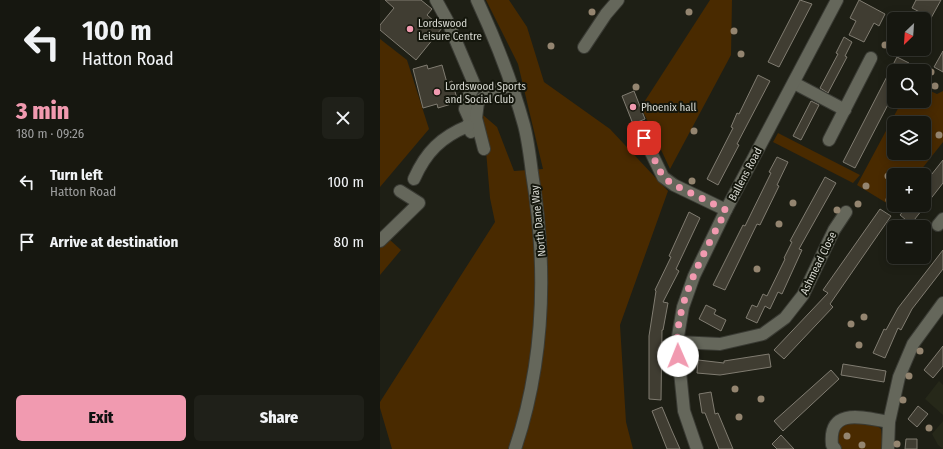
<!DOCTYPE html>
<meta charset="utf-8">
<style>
body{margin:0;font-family:"Fira Sans Condensed",sans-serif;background:#1f2019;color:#f1f3f6;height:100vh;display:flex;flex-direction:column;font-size:15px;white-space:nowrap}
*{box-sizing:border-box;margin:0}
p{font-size:13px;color:#9e9f9f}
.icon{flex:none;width:22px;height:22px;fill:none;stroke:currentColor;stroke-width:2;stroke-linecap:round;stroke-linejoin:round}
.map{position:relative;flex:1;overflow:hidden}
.side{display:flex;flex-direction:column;background:#161710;width:380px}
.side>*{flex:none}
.hud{background:#161710;color:#f1f3f6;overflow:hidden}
.needle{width:26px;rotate:205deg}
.fabs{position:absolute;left:507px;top:12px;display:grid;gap:8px}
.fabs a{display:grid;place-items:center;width:44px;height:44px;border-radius:6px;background:#161710;box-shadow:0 2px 10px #0003,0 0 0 1px #353630;font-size:20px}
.pin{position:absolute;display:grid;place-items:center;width:34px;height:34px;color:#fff;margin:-17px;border-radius:8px;box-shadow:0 2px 6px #0006}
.me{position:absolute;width:44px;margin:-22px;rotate:359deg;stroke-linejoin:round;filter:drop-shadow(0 0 3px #0008)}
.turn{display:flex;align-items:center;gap:14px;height:84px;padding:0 16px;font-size:18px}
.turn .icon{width:52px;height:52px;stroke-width:2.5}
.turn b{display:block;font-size:28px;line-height:34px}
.round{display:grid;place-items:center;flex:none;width:42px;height:42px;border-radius:6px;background:#1f2019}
.headline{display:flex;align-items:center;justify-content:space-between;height:68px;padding:0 16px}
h1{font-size:24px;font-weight:800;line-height:30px;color:#f19ab0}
.button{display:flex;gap:8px;margin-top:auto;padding:8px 16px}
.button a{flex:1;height:46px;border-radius:6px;background:#f19ab0;color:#111;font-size:16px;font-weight:800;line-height:46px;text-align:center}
.button a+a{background:#1f2019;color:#f1f3f6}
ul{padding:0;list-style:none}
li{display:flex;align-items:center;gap:12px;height:60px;padding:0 16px}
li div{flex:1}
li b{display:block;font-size:15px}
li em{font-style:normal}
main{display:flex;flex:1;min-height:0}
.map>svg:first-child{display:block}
.built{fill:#262819}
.green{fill:#492a00;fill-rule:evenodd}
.building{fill:#403d32;stroke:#807c71}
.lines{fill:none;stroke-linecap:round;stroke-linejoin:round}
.minor-casing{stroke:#3a3b34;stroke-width:14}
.minor{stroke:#65675b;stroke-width:12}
.tree{fill:#948570}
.route{stroke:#f19ab0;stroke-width:7;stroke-dasharray:0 12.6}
.poi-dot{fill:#f19ab0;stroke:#14160c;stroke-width:1.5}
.labels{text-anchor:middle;stroke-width:4;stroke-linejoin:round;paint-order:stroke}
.poi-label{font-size:11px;fill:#d7d8d1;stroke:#14160c;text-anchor:start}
.street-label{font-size:11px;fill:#d7d8d1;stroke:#14160c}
</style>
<main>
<section class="side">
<div class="hud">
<div class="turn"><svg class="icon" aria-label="left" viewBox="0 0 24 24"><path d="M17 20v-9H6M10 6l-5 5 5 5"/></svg><div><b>100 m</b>Hatton Road</div></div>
</div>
<div class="headline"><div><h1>3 min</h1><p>180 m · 09:26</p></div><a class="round"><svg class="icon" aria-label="close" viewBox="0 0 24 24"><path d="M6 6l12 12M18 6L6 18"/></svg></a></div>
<ul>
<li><svg class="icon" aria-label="left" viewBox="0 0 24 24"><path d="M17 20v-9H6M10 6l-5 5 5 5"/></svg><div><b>Turn left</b><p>Hatton Road</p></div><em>100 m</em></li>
<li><svg class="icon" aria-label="arrive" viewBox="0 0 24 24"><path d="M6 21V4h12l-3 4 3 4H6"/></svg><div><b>Arrive at destination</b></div><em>80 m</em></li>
</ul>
<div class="button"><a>Exit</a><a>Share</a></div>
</section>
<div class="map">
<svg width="563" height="449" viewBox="0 0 563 449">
<rect width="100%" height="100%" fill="#1e1f15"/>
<g class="built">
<polygon points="559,381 563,385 563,415 545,399"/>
<polygon points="563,421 563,449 558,445 552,434"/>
</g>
<g class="green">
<polygon points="106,0 129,0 147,27 164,82 230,129 288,191 240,325 246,422 253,449 12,449 0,408 0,402 115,222 110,198 103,115 117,127 134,171 163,169 138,64"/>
<polygon points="330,0 352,0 351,55 290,169 261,107"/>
<polygon points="0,39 27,60 49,129 0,187"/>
<path d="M544,88L557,94L563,91V142L537,175H514L513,207L477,185L522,101H544ZM514,123H544V153H514Z"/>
<polygon points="398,133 480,175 473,183 393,142"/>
<polygon points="0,231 21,250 0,275"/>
<polygon points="474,420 496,425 501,429 503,449 461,449 456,441 458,428"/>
</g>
<g class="building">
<polygon points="5,0 41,0 52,9 47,15 62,28 36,60 0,30 0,25 14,8"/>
<polygon points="420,0 432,4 399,67 388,62"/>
<polygon points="479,0 505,14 499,26 494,23 484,42 469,35 476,21 470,18"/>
<polygon points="536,0 561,0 551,18 532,8"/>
<polygon points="464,37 472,42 465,56 467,57 448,93 440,88 458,54 456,53"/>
<polygon points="563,51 563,72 554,67"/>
<polygon points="517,57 529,63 525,71 514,71 514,93 475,168 463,162"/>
<polygon points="47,65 48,69 62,65 67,83 72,81 78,102 58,108 57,104 43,108 33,69"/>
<polygon points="378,75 390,81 357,144 359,145 338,185 327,179 353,128 351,127 357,113 359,114"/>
<polygon points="254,91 265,119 253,124 242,96"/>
<polygon points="431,101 439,105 421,140 413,136"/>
<polygon points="397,157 408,162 397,185 399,186 380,225 377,224 345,290 333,285 363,225 365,226 391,173 389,172"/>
<polygon points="563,160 563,183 531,224 520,215 528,205 544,205 544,184"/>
<polygon points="445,177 456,183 419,249 422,250 402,294 398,292 390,309 385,306 377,323 366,318 372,305 377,307 383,294 387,296 405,259 404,258 412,242 410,241"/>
<polygon points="500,209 511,216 450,304 453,307 404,359 394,350 448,293 443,290"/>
<polygon points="309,212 320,218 296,269 299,271 283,302 288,303 283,330 282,330 281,400 269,399 269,336 276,291 275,290 291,257 289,256"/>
<polygon points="563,250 563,269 532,309 521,330 518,328 505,358 493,353 504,329 506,330 518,308"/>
<polygon points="326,305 336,310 334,314 346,320 341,331 319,319"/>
<polygon points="563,346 563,366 553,378 544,370"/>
<polygon points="389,354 391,367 340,375 317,373 318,360 344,363 344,361"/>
<polygon points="463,364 506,371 504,382 461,375"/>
<polygon points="451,370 459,379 403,431 394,421"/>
<polygon points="331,392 335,414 338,413 353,449 339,449 325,413 322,413 319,394"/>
<polygon points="538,406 548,414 537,427 528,419"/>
<polygon points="282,407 292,431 300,449 287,449 272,411"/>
<polygon points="401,435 414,449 397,449 392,444"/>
<polygon points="526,439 537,439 537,449 525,449"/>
</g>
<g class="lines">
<g class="minor-casing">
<g id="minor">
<polyline points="56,0 67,20 95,86 89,95 85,109 90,120 88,126 91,132"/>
<path d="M97,0C116,41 132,82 144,125C148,140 150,157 152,173C167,265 165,360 135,449"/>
<polyline points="204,47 226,14 238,0"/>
<polyline points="414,83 465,110"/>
<polyline points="264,138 283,177 294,185 346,210"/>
<polyline points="449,140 491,58"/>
<polyline points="104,149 96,118 98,102 111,92 132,85"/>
<path d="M34,179C46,152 61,137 88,126"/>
<polyline points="558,225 563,219"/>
<polyline points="0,241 39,203 20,191"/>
<polyline points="297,342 340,344 383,334 405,318 423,295 454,230 466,212"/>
<polyline points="317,449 304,411 297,342 303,307 314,276 346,210 457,0"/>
<path d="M455,449L452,445C448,406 485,418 509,422"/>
<polyline points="508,449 509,422 519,377 533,344 563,303"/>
</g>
</g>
<use href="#minor" class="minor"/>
</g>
<g class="tree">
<circle cx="212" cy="12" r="3.5"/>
<circle cx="309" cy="12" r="3.5"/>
<circle cx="354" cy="31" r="3.5"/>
<circle cx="505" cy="45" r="3.5"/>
<circle cx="171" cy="46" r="3.5"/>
<circle cx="361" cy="54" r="3.5"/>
<circle cx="551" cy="72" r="3.5"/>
<circle cx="555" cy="86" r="3.5"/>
<circle cx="256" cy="87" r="3.5"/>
<circle cx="314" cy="131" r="3.5"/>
<circle cx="559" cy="135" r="3.5"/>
<circle cx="548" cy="153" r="3.5"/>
<circle cx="508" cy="176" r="3.5"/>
<circle cx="312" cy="181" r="3.5"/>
<circle cx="486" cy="186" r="3.5"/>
<circle cx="509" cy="200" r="3.5"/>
<circle cx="413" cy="203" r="3.5"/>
<circle cx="478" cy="204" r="3.5"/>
<circle cx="457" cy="210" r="3.5"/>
<circle cx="399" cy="224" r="3.5"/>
<circle cx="377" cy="269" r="3.5"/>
<circle cx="484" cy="317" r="3.5"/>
<circle cx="471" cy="324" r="3.5"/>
<circle cx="479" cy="345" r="3.5"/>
<circle cx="540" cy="351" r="3.5"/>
<circle cx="529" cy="376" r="3.5"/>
<circle cx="355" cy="389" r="3.5"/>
<circle cx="381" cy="399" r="3.5"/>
<circle cx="523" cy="400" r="3.5"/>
<circle cx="359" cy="417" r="3.5"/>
<circle cx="549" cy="428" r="3.5"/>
<circle cx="467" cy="436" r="3.5"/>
<circle cx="517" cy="444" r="3.5"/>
<circle cx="482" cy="445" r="3.5"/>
</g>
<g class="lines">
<path class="route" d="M264,138L283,177L294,185L346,210C324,255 292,305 298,356"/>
</g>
<g class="poi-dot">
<circle cx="30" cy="29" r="4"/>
<circle cx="57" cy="92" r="4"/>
<circle cx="253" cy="107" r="4"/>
</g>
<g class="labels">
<g class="poi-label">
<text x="38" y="27">Lordswood<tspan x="38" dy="13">Leisure Centre</tspan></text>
<text x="65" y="90">Lordswood Sports<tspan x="65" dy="13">and Social Club</tspan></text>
<text x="261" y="111">Phoenix hall</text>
</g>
<g class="street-label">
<text transform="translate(365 174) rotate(-62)" y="4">Ballens Road</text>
<text transform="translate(158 221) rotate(-96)" y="4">North Dane Way</text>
<text transform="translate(438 263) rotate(-64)" y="4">Ashmead Close</text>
</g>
</g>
</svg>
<div class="fabs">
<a><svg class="needle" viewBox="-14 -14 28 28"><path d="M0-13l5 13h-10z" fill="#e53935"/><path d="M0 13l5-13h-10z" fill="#9e9f9f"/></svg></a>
<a><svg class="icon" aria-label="search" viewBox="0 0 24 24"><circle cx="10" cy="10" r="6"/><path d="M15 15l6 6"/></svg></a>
<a><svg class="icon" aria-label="layers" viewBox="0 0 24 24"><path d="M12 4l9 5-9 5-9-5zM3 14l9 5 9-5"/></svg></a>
<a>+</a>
<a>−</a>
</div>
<div class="pin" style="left:264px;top:138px;background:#d93025"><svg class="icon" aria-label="arrive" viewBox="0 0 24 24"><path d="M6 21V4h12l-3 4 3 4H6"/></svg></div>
<svg class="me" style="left:298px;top:356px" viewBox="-20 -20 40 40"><circle r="19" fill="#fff"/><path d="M0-13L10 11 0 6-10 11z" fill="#f19ab0"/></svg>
</div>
</main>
